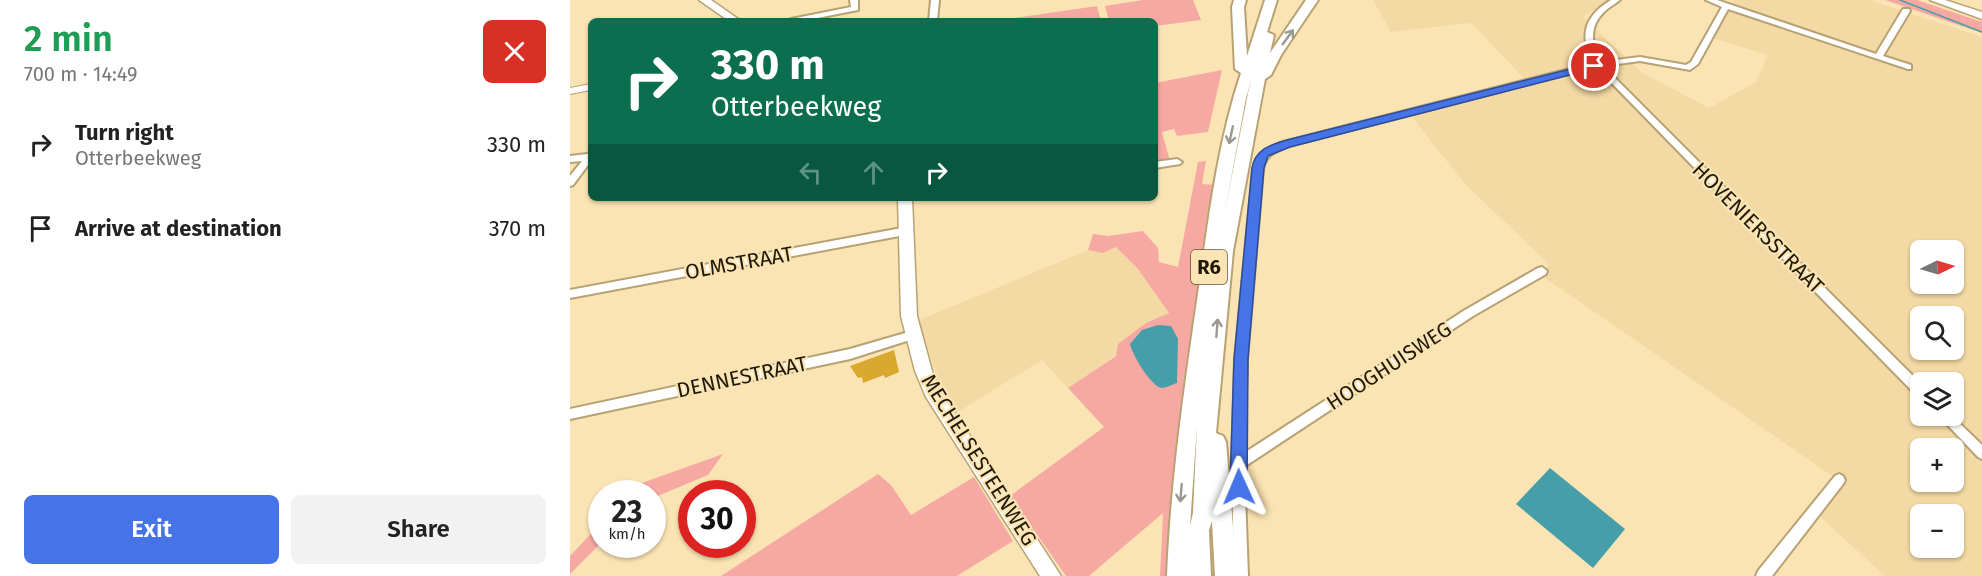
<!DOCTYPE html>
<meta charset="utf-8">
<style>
body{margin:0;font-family:"Fira Sans",sans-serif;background:#f2f2f2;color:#222;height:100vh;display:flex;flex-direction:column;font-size:22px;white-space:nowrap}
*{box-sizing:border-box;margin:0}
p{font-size:20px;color:#767676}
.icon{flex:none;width:33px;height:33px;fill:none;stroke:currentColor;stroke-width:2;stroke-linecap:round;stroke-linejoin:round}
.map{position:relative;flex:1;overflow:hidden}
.panel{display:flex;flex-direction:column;background:#fff;width:570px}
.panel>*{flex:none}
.banner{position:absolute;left:18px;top:18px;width:570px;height:183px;border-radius:9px;box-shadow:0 2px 4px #0004;background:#0b6e4f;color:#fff;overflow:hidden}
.needle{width:39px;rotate:85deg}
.tools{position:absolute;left:1340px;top:240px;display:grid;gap:12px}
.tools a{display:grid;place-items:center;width:54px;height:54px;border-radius:9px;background:#fff;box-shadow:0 2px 4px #0004;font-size:30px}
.speed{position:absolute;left:18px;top:480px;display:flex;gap:12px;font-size:30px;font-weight:700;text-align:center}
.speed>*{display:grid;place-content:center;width:78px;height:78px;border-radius:50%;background:#fff;box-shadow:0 2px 4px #0004;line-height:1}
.speed small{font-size:15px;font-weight:400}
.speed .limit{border:9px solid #d22;background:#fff;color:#111}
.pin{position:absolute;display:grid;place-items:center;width:51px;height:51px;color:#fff;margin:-26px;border:3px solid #fff;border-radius:50%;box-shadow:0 2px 6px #0007}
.me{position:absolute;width:66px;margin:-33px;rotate:359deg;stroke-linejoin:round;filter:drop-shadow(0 0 4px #0008)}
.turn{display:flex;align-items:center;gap:21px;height:126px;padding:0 24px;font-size:27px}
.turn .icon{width:78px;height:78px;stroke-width:2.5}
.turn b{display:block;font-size:42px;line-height:51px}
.lanes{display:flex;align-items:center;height:57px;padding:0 24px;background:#0003;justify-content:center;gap:30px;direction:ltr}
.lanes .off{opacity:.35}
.round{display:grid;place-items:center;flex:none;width:63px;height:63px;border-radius:9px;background:#f2f2f2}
.headline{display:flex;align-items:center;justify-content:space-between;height:102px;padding:0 24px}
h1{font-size:36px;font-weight:600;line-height:45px;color:#1e9e55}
.cta{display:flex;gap:12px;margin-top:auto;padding:12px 24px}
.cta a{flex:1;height:69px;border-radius:9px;background:#4674e6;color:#fff;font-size:24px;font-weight:600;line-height:69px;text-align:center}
.cta a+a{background:#f2f2f2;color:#222}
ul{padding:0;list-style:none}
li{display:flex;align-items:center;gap:18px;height:84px;padding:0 24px}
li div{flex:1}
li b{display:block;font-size:22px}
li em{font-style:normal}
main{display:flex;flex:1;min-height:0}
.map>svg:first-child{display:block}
.built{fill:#f3d9a3;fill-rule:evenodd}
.green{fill:#f6a9a2}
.water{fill:#469ea8}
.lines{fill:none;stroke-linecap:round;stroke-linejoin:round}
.stream{stroke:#469ea8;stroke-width:1.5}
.building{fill:#d9a82f}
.minor-casing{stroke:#b8a274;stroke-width:4}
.tertiary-casing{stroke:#b8a274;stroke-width:2}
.secondary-casing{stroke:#b8a274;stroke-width:3}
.primary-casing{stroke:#b8a274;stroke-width:4}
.trunk-casing{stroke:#b8a274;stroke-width:4}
.minor{fill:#fff;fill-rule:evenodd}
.tertiary{fill:#fff;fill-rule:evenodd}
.secondary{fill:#fff;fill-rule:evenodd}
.primary{fill:#fff;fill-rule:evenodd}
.trunk{fill:#fff;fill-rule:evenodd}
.oneway{stroke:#9b988f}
.route{fill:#4674e6;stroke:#2e4b96;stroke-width:1.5}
.labels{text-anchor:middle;stroke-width:4.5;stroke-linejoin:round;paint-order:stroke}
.shield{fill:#fbe4b4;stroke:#62563b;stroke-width:1.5}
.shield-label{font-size:20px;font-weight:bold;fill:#211907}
.street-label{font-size:21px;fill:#211907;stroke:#fbe4b4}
</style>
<main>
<section class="panel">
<div class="headline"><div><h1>2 min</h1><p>700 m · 14:49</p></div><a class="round" style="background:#d93025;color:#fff"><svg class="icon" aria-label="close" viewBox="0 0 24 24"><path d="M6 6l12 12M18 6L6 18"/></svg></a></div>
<ul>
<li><svg class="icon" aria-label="right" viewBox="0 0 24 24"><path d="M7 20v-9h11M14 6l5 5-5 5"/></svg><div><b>Turn right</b><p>Otterbeekweg</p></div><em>330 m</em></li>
<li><svg class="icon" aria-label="arrive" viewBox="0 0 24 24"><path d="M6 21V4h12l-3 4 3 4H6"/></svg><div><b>Arrive at destination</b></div><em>370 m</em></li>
</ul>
<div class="cta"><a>Exit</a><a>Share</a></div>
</section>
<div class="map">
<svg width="1412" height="576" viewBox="0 0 1412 576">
<rect width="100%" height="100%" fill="#fbe4b4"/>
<g class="built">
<path d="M803,0H1038L1013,17L1071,72L1139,108L1186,82L1198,55L1142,38L1165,0H1299L1412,37V576H1315L1245,512L1268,480L968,273L980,265L894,183L839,113L954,78L901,23L821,32ZM1350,250H1383V284H1350ZM1350,316H1383V350H1350ZM1350,382H1383V416H1350ZM1350,448H1383V482H1350ZM1350,514H1383V548H1350Z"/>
<polygon points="546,247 568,269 599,313 576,323 546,355 498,388 472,360 386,413 372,389 347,321 518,250 533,253"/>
</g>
<g class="green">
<polygon points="573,0 623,0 631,20 585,26 585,21 539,21 535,6"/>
<polygon points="1315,0 1347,0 1412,22 1412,33"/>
<polygon points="527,6 531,21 438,21 438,19"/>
<polygon points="652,70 638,132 607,136 604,129 592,132 600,161 585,163 585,83"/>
<polygon points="636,161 632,184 645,185 600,576 590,576 593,513 519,576 496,576 440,496 534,427 498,388 546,356 548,344 576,323 599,313 568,269 546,247 533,253 518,250 523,234 538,236 573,231 588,248 589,262 608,267 628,162"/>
<polygon points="153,454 138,475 83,498 82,494 60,493 69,484"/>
<polygon points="308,474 321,485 341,515 404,477 443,541 387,576 151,576"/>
<polygon points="31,523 31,543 0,574 0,556"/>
</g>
<g class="water">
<path d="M588,325L601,326L608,339L607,383C603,384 596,388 592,388C581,387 562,354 560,344L572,330Z"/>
<polygon points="980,468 1055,529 1023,568 946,504"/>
</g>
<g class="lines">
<polyline class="stream" points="1330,0 1412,32"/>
</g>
<polygon class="building" points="324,350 329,372 315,378 314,375 293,383 292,377 288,378 280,366"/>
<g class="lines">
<g class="minor-casing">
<g id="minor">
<polygon points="280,0 288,0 288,10 232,21 217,21 221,19 281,7"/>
<polygon points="361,0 369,0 367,21 359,21"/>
<path d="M1041,0H1050C1045,4 1039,7 1034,12C1019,26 1021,45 1030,62L1070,57L1116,65L1121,62L1152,7L1136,0H1147L1306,54L1333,9H1339L1340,11L1313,56L1341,65V69H1338L1158,9L1128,64L1120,70L1070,61L1033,66L1350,383V396L1346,395L1026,67L719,146C705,151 696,155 693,169L677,359L674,453L895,310L968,268L972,267L977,271L976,274L903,316L674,467L678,576H664L662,464L665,359L683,169C688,153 698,147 713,142L1023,63C1009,36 1014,16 1041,0Z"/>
<polygon points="21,152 21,161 3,185 0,186 0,176 12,161 0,162 0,156 17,154"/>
<polygon points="607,159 612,162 610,164 585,168 585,162"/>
<polygon points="337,227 342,231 340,234 0,298 0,290"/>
<polygon points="342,331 346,332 348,335 346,338 280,359 0,419 0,409 280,349"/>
<polygon points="1369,416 1382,416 1412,445 1412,459 1408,457"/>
<polygon points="1269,474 1273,476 1275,480 1273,484 1202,576 1186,576 1188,571 1265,476"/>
</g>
</g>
<g class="tertiary-casing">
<polygon id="tertiary" points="21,84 21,90 0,94 0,88"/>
</g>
<g class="secondary-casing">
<g id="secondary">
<polygon points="129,0 141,0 171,21 159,21"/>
<polygon points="1360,0 1375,0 1412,12 1412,19"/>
<polygon points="328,198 342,198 347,316 362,371 369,388 491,576 470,576 356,397 345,371 331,316"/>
</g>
</g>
<g class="primary-casing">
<polygon id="primary" points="629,522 636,525 639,532 641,576 619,576 619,532 622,525"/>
</g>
<g class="trunk-casing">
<path id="trunk" d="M664,0H676L674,7L677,56L695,0H707L697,32L704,35L700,53L736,0H748L711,55L701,75L695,79L663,251L646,433L653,436L656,442L667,576H645L642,521L636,539L629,542L622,539L620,535L619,576H597C601,478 615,383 629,287C639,215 648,142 671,73L665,69L662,7ZM682,78L678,93L655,211L676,98ZM627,425L623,513L620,526Z"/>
</g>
<use href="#minor" class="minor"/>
<use href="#tertiary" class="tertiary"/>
<use href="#secondary" class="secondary"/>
<use href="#primary" class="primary"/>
<use href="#trunk" class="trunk"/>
</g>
<defs><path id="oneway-shaft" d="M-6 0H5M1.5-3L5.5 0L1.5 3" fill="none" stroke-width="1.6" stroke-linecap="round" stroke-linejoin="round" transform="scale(1.5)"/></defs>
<g class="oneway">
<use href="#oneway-shaft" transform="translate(718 37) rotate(-54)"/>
<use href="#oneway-shaft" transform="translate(661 135) rotate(102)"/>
<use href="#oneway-shaft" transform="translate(647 328) rotate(-86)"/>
<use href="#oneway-shaft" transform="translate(611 493) rotate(95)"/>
</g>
<path class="route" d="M1024,63L1027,64V68L720,147L698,156L694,168L678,359L677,487L675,492L669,494L663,492L660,487L664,359L682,168C685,150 699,145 717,140Z"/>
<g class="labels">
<rect class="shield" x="621" y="250" width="36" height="34" rx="4.5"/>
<g class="shield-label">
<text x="639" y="274">R6</text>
</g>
<g class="street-label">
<text transform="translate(1188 228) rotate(45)" y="7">HOVENIERSSTRAAT</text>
<text transform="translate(169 263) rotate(-10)" y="7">OLMSTRAAT</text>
<text transform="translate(819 366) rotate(-33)" y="7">HOOGHUISWEG</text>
<text transform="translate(172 377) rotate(-12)" y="7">DENNESTRAAT</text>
<text transform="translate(409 460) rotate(58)" y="7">MECHELSESTEENWEG</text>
</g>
</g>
</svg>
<div class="tools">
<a><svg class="needle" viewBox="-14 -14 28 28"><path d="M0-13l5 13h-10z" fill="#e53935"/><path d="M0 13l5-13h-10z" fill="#767676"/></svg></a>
<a><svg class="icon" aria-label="search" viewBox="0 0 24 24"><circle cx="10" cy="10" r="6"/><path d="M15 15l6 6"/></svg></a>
<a><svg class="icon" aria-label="layers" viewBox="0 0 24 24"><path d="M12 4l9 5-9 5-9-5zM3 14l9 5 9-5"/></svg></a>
<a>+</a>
<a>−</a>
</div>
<div class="speed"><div>23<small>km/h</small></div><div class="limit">30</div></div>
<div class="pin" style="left:1024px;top:66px;background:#d93025"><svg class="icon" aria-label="arrive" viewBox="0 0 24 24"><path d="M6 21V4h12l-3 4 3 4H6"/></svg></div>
<svg class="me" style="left:669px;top:487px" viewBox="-20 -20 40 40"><path d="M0-17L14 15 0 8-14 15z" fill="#4674e6" stroke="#fff" stroke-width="4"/></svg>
<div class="banner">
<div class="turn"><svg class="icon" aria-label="right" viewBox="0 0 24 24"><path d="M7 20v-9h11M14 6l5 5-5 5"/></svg><div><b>330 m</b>Otterbeekweg</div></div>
<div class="lanes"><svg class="icon off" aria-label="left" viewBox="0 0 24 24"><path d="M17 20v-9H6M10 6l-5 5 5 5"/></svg><svg class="icon off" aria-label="ahead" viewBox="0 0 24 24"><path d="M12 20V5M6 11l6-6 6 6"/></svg><svg class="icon" aria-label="right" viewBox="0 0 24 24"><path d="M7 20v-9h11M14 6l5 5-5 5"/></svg></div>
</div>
</div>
</main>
